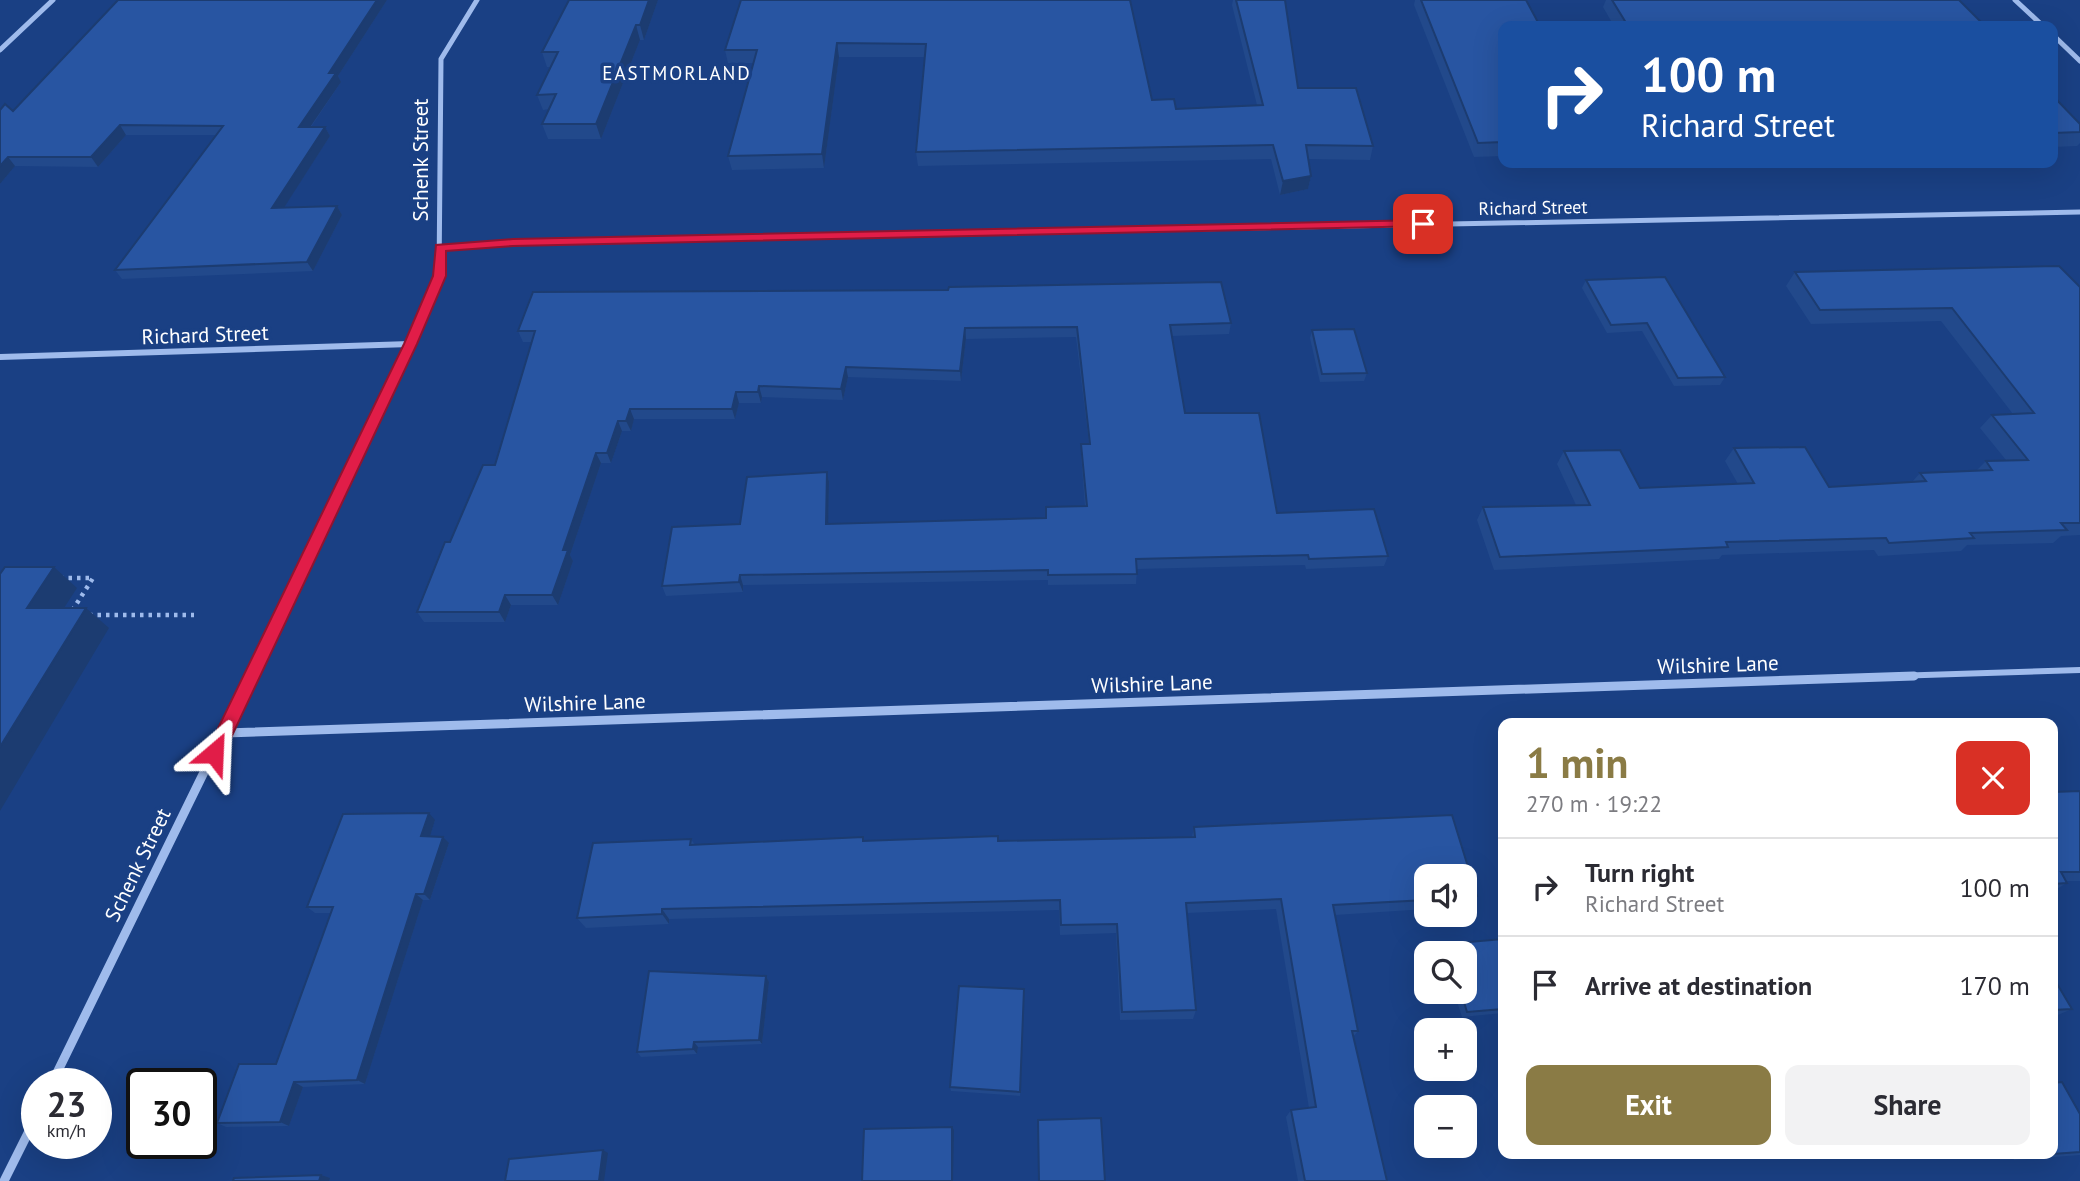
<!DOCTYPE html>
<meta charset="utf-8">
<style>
body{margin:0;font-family:"PT Sans",sans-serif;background:#f2f2f3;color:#2b2b33;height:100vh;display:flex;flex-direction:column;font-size:26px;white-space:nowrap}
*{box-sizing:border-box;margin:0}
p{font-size:23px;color:#7c7c81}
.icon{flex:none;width:38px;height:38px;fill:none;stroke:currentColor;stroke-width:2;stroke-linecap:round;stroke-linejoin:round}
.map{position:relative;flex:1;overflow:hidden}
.side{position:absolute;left:1498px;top:718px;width:560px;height:441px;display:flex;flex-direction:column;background:#fff;border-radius:14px;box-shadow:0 7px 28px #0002}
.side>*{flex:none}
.top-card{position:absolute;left:1498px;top:21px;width:560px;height:147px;border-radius:14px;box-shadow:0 7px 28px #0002;background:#1a4fa0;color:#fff;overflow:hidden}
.controls{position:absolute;left:1414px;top:864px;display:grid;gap:14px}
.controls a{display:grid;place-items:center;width:63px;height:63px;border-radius:14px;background:#fff;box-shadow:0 7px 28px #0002;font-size:35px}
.speed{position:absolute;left:21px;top:1068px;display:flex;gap:14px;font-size:35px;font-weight:700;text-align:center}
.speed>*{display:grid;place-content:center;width:91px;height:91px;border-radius:50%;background:#fff;box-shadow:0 7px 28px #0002;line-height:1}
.speed small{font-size:18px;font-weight:400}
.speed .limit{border:4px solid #111;border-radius:10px;background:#fff;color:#111}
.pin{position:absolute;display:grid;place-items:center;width:60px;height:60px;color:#fff;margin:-30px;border-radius:14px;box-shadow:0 4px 10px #0006}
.me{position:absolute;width:77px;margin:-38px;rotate:26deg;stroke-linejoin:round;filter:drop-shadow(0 0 5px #0008)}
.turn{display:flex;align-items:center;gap:24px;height:147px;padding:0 28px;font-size:32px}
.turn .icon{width:91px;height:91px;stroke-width:2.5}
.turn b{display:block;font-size:49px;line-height:60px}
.round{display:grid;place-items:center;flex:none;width:74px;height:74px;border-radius:14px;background:#f2f2f3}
.head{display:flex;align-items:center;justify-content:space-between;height:119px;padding:0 28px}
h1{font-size:42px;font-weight:800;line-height:52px;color:#8a7b45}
.primary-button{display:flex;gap:14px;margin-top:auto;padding:14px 28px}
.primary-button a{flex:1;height:80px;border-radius:14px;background:#8a7b45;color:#fff;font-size:28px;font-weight:800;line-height:80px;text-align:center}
.primary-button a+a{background:#f2f2f3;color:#2b2b33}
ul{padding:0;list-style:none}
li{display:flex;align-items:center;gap:21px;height:98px;padding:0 28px;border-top:2px solid #e1e1e2}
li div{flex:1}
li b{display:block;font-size:26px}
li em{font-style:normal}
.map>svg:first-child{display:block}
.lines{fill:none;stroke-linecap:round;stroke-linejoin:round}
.path{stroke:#9fbbec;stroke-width:4.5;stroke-dasharray:3.5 5;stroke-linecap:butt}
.minor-far2{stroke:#9fbbec;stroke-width:5}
.minor-far1{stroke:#9fbbec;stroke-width:6}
.minor{stroke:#9fbbec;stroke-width:9}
.wall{fill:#22498b}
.shaded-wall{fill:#1c3c71}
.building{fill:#2855a2;stroke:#1c3c71;stroke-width:2}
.route{fill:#e11d48;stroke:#92132f;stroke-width:2}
.labels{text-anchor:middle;stroke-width:7;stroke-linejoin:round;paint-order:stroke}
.far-street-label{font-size:18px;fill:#fff;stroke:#1a4084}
.far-neighbourhood-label{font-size:19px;letter-spacing:2px;fill:#fff;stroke:#1a4084}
.street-label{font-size:21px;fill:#fff;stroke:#1a4084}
</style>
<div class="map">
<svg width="2080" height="1181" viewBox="0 0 2080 1181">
<rect width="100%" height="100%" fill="#1a4084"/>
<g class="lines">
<g class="path">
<polyline points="60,578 93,578 72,611"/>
<polyline points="89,615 194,615"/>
</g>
<g class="minor-far2">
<polyline points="2015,0 2043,26"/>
<polyline points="2053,35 2080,61"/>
<polyline points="0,50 53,0"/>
<polyline points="440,248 513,242 2080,212"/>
<polyline points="432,293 439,276 441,59 477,0"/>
</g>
<g class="minor-far1">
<polyline points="0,357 410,344"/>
<polyline points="250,677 410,344 432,292"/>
<polyline points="1862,677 2080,670"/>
</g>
<g class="minor">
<polyline points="225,733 1914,676"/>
<polyline points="52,1083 251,676"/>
<polyline points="4,1181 37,1115"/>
</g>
</g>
<g class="wall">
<polygon points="118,0 387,0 338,76 341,82 311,127 325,127 330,136 284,207 337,206 342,215 313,271 122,279 115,270 216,135 126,135 98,167 15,166 0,184 0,110 13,111"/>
<polygon points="658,0 644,40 640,40 601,139 548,139 542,124 549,109 543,110 537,95 551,67 547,67 542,52"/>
<polygon points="1130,0 1152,100 1176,109 1257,105 1232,5 1233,0 1285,0 1298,88 1373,146 1370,160 1308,159 1311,176 1308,189 1280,195 1271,159 918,166 916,152 925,57 839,57 824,168 732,170 728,156 753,63 728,63 725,50"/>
<polygon points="1415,0 1421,0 1503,26 1503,156 1474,157 1414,5"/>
<polygon points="1606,0 1959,0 1985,26 1614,26 1603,7"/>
<polygon points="2053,96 2080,124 2080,143 2077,146 2053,147"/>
<polygon points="1795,272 2080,287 2080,535 2061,536 2053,543 1967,545 1961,551 1878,556 1874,550 1722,555 1719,559 1494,570 1477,520 1483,507 1576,505 1557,464 1564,451 1640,488 1738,484 1725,461 1734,448 1829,487 1912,482 1920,473 1976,471 1986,461 2006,460 1980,428 1992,415 2013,414 1941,321 1811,324 1786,286"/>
<polygon points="1586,280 1725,377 1720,385 1674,386 1642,331 1607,333 1582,288"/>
<polygon points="1231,323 1229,334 1172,336 1185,413 1277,513 1388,556 1384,566 1306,569 1305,565 1137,569 1136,584 1048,585 1048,580 743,585 743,592 666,596 662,586 740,524 827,472 829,482 828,524 1046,518 1085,506 1081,455 1081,444 1089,444 1076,337 966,339 961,381 848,377 843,400 762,397 761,403 739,403 735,419 634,419 631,431 622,431 611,463 601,463 570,555 573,561 558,605 511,605 505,622 424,622 417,612 450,542 495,465 532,342 523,342 518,331"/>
<polygon points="1312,330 1367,373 1364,381 1320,382 1310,338"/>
<polygon points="2080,791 2080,881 2066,881 2067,883 2053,891 2053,792"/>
<polygon points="1452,815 1477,896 1469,907 1465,907 1465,877 1426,877 1426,909 1335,915 1358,1031 1353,1037 1387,1181 1298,1181 1286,1117 1291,1110 1309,1108 1276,909 1187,913 1196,1010 1193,1019 1120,1020 1116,933 1060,935 1059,910 669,919 669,924 586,928 577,918 593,843 691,839 695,845 863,837 864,841 998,836 998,841 1192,837 1194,827"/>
<polygon points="435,820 430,836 449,843 430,900 423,900 365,1084 303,1087 289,1126 226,1127 217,1123 276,1064 331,913 315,913 307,907"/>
<polygon points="1503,939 1503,1013 1462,1017 1454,992 1465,992 1465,954 1443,954 1442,949 1446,944"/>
<polygon points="766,976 769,982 762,1044 698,1047 697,1054 641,1057 637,1052"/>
<polygon points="2053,977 2072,1009 2053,1017"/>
<polygon points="1024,994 1020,1096 951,1091 950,1087"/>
<polygon points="2080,1114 2080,1155 2014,1160 2011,1153 2053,1153"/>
</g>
<g class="shaded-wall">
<polygon points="377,0 387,0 338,76 341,82 304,136 299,127 329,73"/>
<polygon points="649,0 658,0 644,40 640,25"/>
<polygon points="636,25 640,40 601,139 596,124"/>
<polygon points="837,43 839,57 824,168 822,154"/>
<polygon points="120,125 126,135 98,167 91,157"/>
<polygon points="325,127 330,136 278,217 272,208"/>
<polygon points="8,157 15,166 0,184 0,166"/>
<polygon points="1311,176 1308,189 1280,195 1283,181"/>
<polygon points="337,206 342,215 313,271 307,262"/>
<polygon points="965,328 966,339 961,381 960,371"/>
<polygon points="846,367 848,377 843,400 841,389"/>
<polygon points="759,386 762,397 761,403 758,392"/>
<polygon points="736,392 739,403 735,419 732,409"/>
<polygon points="630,409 634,419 631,431 626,421"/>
<polygon points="618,421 622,431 611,463 607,453"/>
<polygon points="596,453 601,463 570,555 573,561 558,605 552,595 563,550"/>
<polygon points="827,472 829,482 828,534 826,524"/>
<polygon points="54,567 77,588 51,628 27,608"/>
<polygon points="740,575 743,585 743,592 739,582"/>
<polygon points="505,595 511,605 505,622 499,612"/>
<polygon points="86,608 109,628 0,811 0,747"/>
<polygon points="429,813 435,820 428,843 421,836"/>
<polygon points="443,837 449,843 430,900 424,894"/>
<polygon points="416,894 423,900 365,1084 357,1080"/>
<polygon points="662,909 669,919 669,924 662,914"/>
<polygon points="766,976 769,982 762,1044 759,1040"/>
<polygon points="694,1042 698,1047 697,1054 693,1049"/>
<polygon points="294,1082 303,1087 289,1126 280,1122"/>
<polygon points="952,1127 954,1130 953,1181 952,1181"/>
<polygon points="603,1150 608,1153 604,1181 599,1181"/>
<polygon points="321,1175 330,1178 329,1181 319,1181"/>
</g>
<g class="building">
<polygon points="118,0 377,0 329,73 336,73 299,127 325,127 272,208 337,206 307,262 115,270 223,126 120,125 91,157 8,157 0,166 0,110 5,104 13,111"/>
<polygon points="569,0 649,0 640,25 636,25 596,124 542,124 556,94 537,95 558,52 542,52"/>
<polygon points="741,0 1130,0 1152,100 1174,99 1176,109 1263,105 1236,0 1285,0 1298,88 1356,88 1373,146 1306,145 1311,176 1283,181 1273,145 916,152 926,44 837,43 822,154 728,156 757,50 725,50"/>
<polygon points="1421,0 1526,0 1540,26 1503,26 1503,142 1478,143"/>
<polygon points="1612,0 1959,0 1985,26 1628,26"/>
<polygon points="2053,96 2080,124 2080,132 2053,133"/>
<polygon points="2059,266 2080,287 2080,523 2061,523 2067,530 1970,533 1974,538 1889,543 1886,538 1726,542 1728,547 1500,557 1483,507 1590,505 1564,451 1620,450 1640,488 1754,483 1734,448 1805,447 1829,487 1926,481 1920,473 1992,470 1986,461 2028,460 1992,415 2034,413 1952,308 1820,310 1795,272"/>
<polygon points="1665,277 1725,377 1678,378 1647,323 1611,325 1586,280"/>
<polygon points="1221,282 1231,323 1170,325 1185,413 1259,413 1277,513 1374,509 1388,556 1309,559 1308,555 1136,559 1137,574 1048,575 1048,570 740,575 739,582 662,586 672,527 740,524 747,477 827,472 826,524 1046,518 1046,507 1087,506 1081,444 1090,444 1077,327 965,328 960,371 846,367 841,389 759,386 758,392 736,392 732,409 630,409 626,421 618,421 607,453 596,453 563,550 568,550 552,595 505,595 499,612 417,612 445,542 450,542 483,465 495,465 535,331 518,331 533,292 948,290 949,287"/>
<polygon points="1354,329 1367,373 1322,374 1312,330"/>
<polygon points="5,567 54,567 27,608 86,608 0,747 0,574"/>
<polygon points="2080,791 2080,872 2061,872 2067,883 2053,884 2053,792"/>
<polygon points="429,813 421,836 443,837 424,894 416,894 357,1080 294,1082 280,1122 217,1123 239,1064 276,1064 333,907 307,907 343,814"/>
<polygon points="1452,815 1477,896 1465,897 1465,877 1426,877 1426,900 1333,905 1358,1031 1352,1031 1387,1181 1305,1181 1291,1110 1316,1107 1281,899 1186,903 1196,1010 1122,1012 1117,924 1061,925 1060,900 662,909 662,914 577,918 593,843 691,839 690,845 863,837 863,841 998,836 998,841 1195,837 1194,827"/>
<polygon points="1503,939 1503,1009 1467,1012 1461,992 1465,992 1465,954 1449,954 1446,944"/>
<polygon points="649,971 766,976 759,1040 694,1042 693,1049 637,1052"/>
<polygon points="2053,977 2072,1009 2053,1010"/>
<polygon points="959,986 1024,989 1020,1092 950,1087"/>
<polygon points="2062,1082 2080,1114 2080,1152 2026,1156 2025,1153 2053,1153 2053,1083"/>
<polygon points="1101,1118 1105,1181 1039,1181 1038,1120"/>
<polygon points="952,1127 952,1181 862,1181 864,1129"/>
<polygon points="603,1150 599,1181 505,1181 509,1159"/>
<polygon points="321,1175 319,1181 233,1181 234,1178"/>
</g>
<polygon class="route" points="1423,220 1429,224 1427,226 513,246 446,251 446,276 417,344 221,759 214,761 208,759 206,753 404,344 433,276 436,245 513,239"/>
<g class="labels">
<g class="far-street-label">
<text transform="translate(1533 208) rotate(-1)" y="6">Richard Street</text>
</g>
<g class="far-neighbourhood-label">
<text x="677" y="80">EASTMORLAND</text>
</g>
<g class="street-label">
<text transform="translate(421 160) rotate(-90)" y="7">Schenk Street</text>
<text transform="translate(205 335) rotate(-2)" y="7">Richard Street</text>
<text transform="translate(1718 665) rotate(-2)" y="7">Wilshire Lane</text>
<text transform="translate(1152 684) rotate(-2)" y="7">Wilshire Lane</text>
<text transform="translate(585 703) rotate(-2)" y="7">Wilshire Lane</text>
<text transform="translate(138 865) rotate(-64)" y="7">Schenk Street</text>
</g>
</g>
</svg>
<div class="controls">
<a><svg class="icon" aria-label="sound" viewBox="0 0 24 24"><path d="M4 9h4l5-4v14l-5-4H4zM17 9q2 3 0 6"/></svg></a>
<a><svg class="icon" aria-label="search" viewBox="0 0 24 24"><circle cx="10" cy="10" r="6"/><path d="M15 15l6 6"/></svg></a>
<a>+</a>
<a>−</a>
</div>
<div class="speed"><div>23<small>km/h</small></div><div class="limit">30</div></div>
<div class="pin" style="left:1423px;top:224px;background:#d93025"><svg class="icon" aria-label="arrive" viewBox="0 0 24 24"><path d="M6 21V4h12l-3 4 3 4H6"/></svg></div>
<svg class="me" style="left:214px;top:753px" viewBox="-20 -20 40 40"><path d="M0-17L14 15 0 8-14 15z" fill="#e11d48" stroke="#fff" stroke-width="4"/></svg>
<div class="top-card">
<div class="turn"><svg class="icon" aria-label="right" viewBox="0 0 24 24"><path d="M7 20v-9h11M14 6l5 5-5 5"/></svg><div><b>100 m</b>Richard Street</div></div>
</div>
<section class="side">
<div class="head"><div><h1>1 min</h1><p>270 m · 19:22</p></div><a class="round" style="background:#d93025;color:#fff"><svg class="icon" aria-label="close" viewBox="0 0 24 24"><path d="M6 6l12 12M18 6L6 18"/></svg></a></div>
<ul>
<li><svg class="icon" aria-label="right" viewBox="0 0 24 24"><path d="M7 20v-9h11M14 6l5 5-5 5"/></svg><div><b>Turn right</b><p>Richard Street</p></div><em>100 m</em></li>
<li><svg class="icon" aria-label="arrive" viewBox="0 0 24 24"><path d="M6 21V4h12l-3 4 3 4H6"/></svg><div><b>Arrive at destination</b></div><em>170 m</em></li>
</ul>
<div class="primary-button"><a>Exit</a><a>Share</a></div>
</section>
</div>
